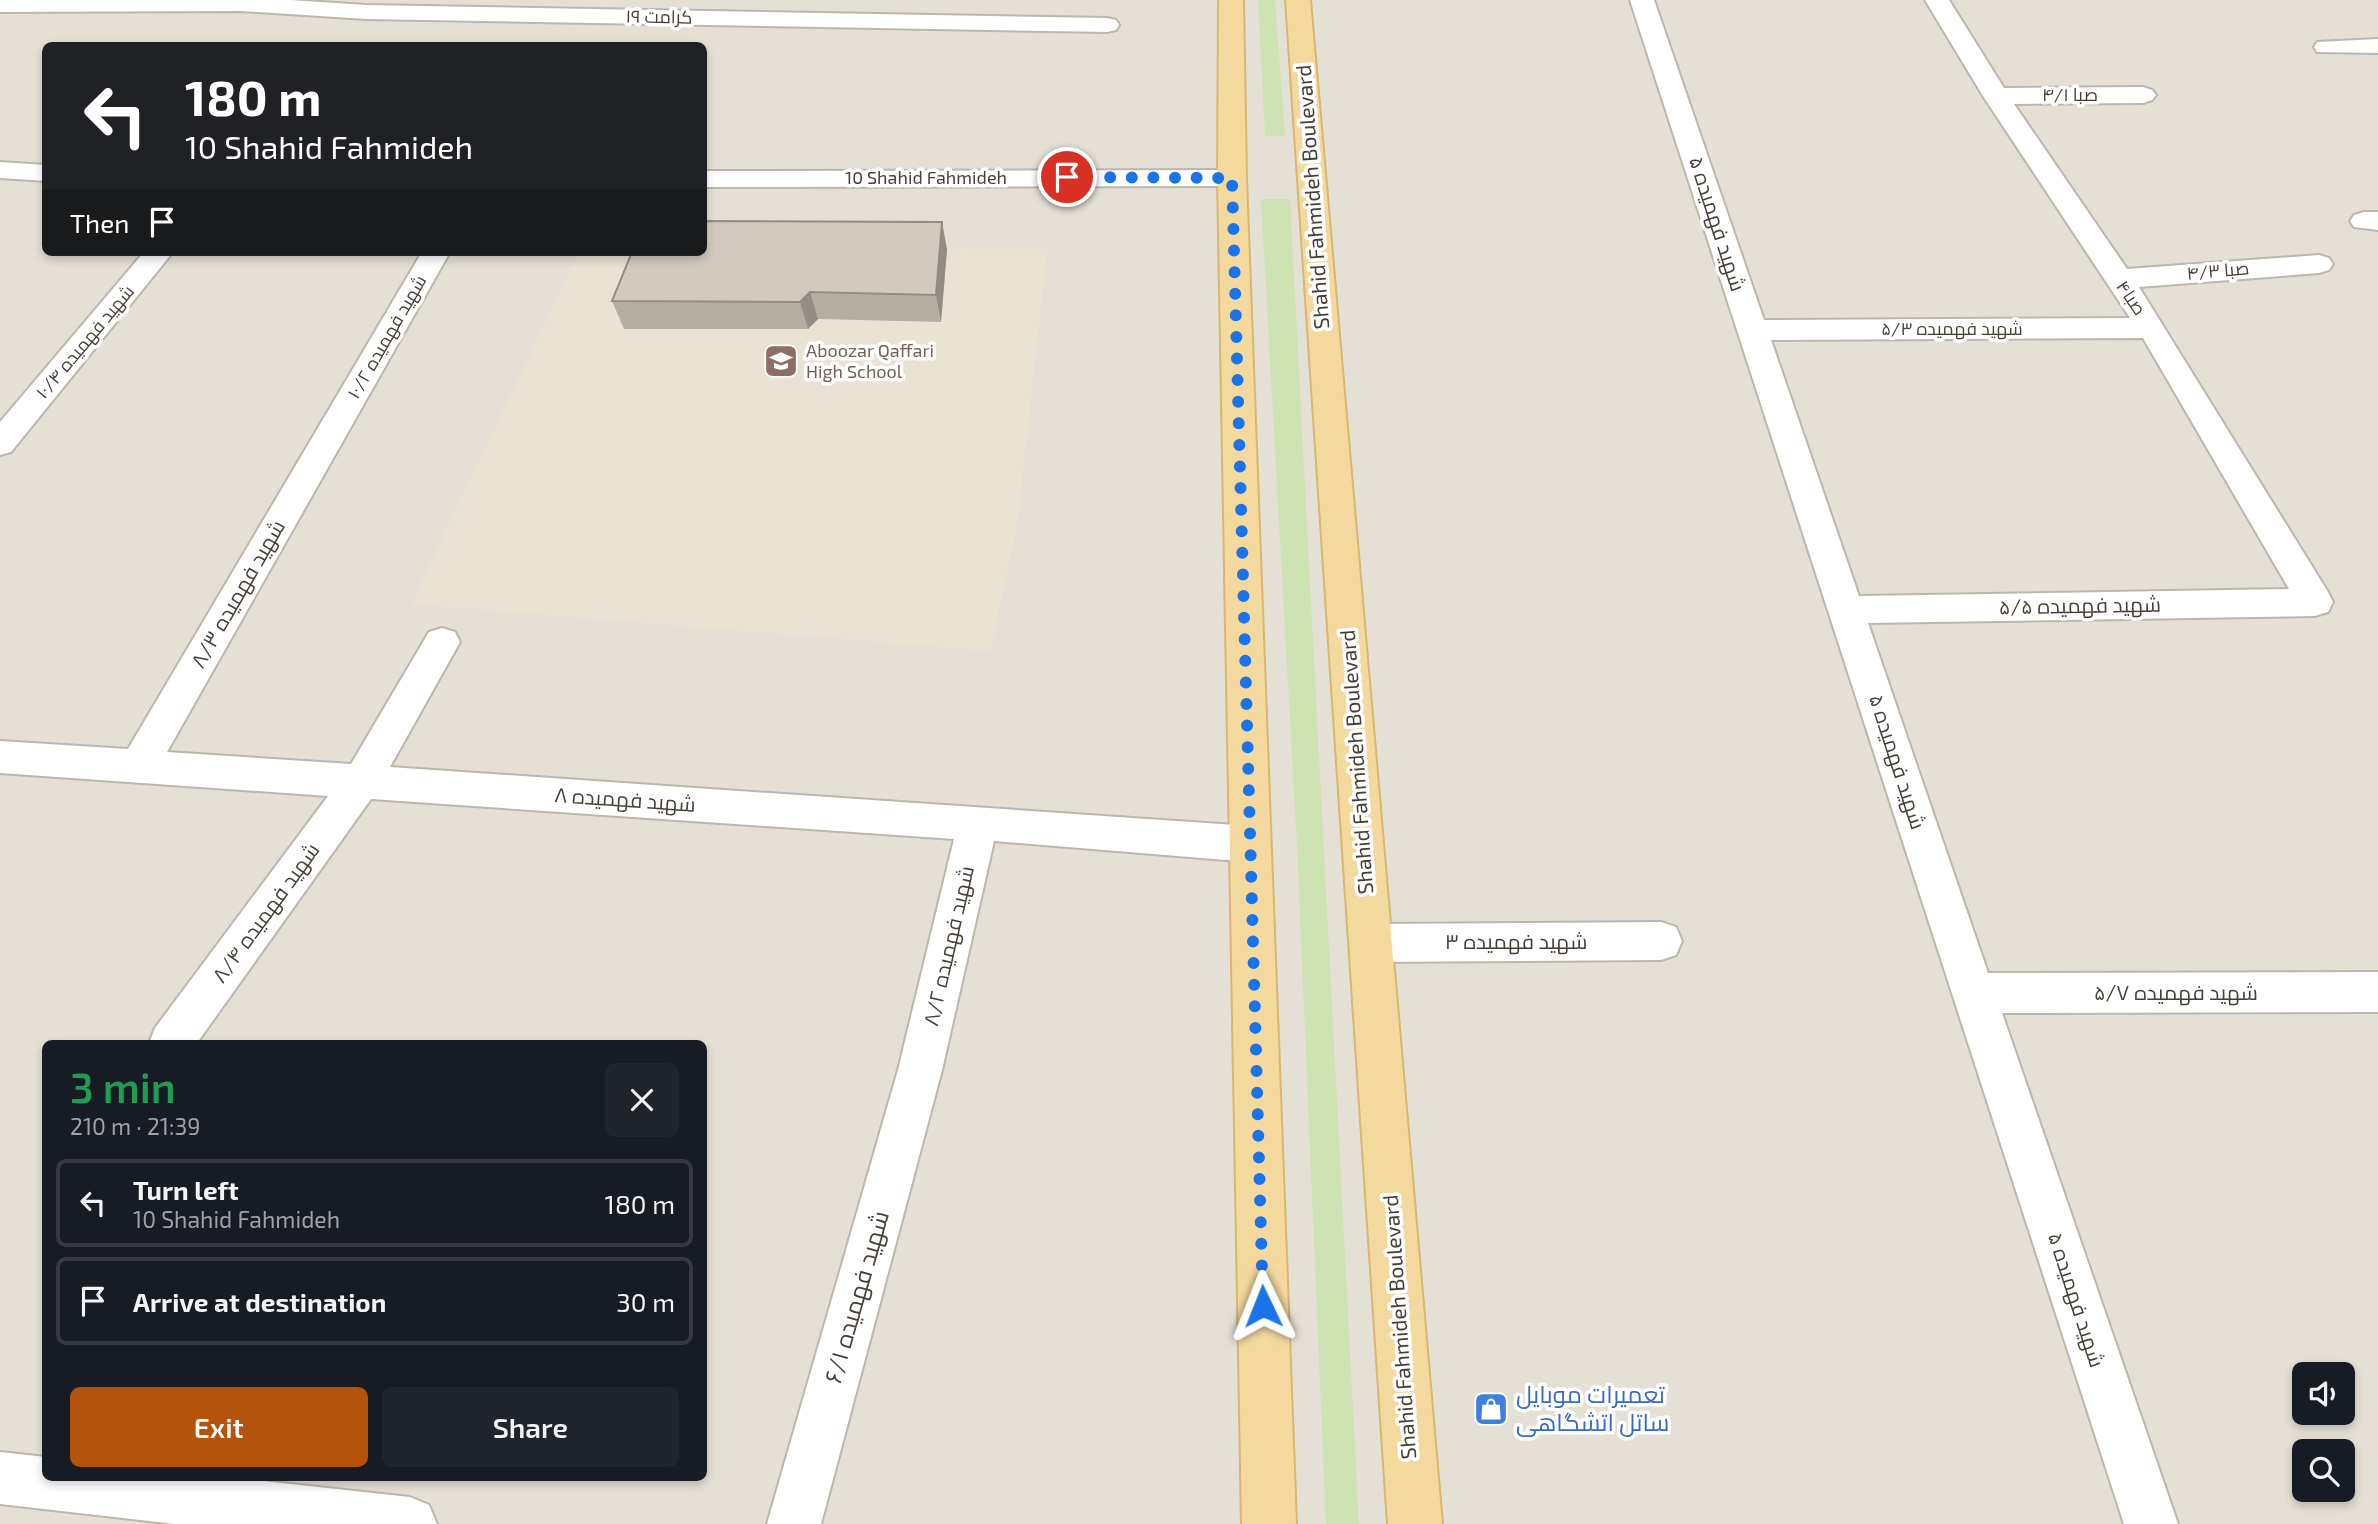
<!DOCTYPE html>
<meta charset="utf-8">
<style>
body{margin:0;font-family:"Exo 2",Cairo,sans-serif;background:#20242c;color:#f1f3f6;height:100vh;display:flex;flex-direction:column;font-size:26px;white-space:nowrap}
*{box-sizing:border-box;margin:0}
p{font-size:23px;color:#9ea1a6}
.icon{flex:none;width:38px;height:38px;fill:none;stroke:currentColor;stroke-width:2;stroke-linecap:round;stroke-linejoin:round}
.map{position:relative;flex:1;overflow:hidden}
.panel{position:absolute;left:42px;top:1040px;width:665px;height:441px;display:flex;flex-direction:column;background:#171b24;border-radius:10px;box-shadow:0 4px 10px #0003}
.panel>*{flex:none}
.hud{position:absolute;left:42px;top:42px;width:665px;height:214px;border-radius:10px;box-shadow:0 4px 10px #0003;background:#202124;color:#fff;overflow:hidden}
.buttons{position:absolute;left:2292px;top:1362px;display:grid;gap:14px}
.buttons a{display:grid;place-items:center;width:63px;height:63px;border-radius:10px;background:#171b24;box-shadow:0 4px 10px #0003;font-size:35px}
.pin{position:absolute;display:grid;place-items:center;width:60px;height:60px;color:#fff;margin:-30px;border:4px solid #fff;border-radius:50%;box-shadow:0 2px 7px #0007}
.me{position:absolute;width:77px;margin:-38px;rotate:358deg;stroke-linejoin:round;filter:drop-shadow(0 0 5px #0008)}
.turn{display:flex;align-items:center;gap:24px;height:147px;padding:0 28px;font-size:32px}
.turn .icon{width:91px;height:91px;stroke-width:2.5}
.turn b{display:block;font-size:49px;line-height:60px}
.then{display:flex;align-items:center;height:66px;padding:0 28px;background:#0003;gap:14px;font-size:26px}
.round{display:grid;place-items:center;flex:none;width:74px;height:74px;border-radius:10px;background:#20242c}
.headline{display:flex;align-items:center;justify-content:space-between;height:119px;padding:0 28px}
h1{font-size:42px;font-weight:600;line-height:52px;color:#1e9e55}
.button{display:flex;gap:14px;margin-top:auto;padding:14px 28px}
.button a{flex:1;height:80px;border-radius:10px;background:#b45309;color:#fff;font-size:28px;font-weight:600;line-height:80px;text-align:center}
.button a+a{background:#20242c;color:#f1f3f6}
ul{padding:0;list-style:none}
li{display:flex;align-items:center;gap:21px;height:88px;margin:0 14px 10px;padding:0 14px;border:4px solid #363941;border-radius:10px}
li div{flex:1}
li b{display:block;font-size:26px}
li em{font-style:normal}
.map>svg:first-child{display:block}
.residential{fill:#e5e0d6;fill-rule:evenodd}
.education{fill:#eae3d3}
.green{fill:#cfe2b4}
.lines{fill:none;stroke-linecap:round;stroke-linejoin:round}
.street-casing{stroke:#bcb6ab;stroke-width:4}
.primary-casing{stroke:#d7b670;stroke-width:4}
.street{fill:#fff;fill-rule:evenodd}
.primary{fill:#f4d99f;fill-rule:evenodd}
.wall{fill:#b5aea3}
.shaded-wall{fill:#938d85}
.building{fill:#d2cabe;stroke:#938d85;stroke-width:2}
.route{stroke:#1a73e8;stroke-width:12;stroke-dasharray:0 21.6}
.labels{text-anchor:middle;stroke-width:7;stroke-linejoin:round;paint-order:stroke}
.far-street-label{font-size:18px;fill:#443f37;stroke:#fff}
.far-education-label{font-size:18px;fill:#785e54;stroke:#fff;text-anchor:start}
.street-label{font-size:21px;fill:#443f37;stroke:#fff}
.near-street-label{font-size:24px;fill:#443f37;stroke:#fff}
.near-shop-label{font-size:24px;fill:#366cbe;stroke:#fff;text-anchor:start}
</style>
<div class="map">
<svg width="2378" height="1524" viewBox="0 0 2378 1524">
<rect width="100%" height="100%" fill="#f2efe8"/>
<path class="residential" d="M0,0H2378V1524H0ZM46,46H704V252H46ZM46,1043H704V1477H46ZM2305,1374H2343V1412H2305ZM2305,1451H2343V1489H2305Z"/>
<polygon class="education" points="704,248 1047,249 1017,525 990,651 411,604 579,252 704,252"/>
<g class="green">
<polygon points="1258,0 1275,0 1285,136 1265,136"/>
<polygon points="1261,199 1290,199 1359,1524 1326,1524 1297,846"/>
</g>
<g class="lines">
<g class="street-casing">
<g id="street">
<polygon points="0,0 290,0 366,5 1107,18 1116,20 1119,25 1116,30 1107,32 366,19 241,11 0,12"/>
<path d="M1630,0H1654L1764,320L2130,318L1983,96L1925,0H1949L2004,88L2143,87L2152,90L2156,95L2152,100L2143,103L2014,104L2127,269L2319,255L2329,258L2333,264L2329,270L2319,273L2139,287L2328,592L2333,602L2328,612L2315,616L1868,623L1988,973L2378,972V1012L2002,1013L2178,1524H2124ZM2143,338L2289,589L1859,596L1771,340Z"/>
<polygon points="2378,39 2378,53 2317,52 2314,47 2317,42"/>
<polygon points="0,162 46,165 46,181 0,178"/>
<polygon points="1232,170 1242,172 1246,178 1242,184 1232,186 704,187 704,171"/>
<polygon points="2364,212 2378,212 2378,230 2354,227 2350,221 2354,215"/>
<polygon points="144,252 173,252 11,452 0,455 0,422"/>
<polygon points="422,252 450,252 167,752 351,764 429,632 442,628 455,632 460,642 390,767 1250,826 1264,832 1270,844 1264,856 1250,862 994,841 942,1070 821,1524 767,1524 898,1070 954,839 371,799 197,1043 149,1043 155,1028 328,796 0,773 0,741 128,749"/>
<polygon points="1661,922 1676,927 1682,941 1676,955 1661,960 1371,962 1356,957 1350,943 1356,929 1371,924"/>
<polygon points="0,1452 46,1457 46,1477 227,1477 410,1497 429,1505 437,1524 175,1524 0,1504"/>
</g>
</g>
<g class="primary-casing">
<g id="primary">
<polygon points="1219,0 1243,0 1246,178 1296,1524 1242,1524 1218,178"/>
<polygon points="1286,0 1310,0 1442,1524 1388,1524"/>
</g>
</g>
<use href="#street" class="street"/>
<use href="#primary" class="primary"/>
</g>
<polygon class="wall" points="947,249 941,322 818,319 808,329 624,329 612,301"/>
<g class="shaded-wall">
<polygon points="942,222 947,249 941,322 936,295"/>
<polygon points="810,292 818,319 808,329 800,302"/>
</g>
<polygon class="building" points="704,221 942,222 936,295 810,292 800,302 612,301 632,252 704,252"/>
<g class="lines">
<polyline class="route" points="1067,177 1232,178 1263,1306"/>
</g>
<defs>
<g id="school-square" transform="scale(1.75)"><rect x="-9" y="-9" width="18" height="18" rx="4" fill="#8d6e63" stroke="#fff"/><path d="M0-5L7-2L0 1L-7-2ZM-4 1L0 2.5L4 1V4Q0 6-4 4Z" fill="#fff"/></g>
<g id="shop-square" transform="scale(1.75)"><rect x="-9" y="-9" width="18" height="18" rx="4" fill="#3f7fe0" stroke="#fff"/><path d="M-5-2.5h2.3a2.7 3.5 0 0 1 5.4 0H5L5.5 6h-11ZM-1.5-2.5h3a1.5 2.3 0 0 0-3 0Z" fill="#fff"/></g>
</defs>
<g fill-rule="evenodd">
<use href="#school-square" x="781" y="361"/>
<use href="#shop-square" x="1491" y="1409"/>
</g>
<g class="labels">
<g class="far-street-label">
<text transform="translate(659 17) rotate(1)" y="6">کرامت ۱۹</text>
<text x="2070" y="101">صبا ۴/۱</text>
<text x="926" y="184">10 Shahid Fahmideh</text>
<text transform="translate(2218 271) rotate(-5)" y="6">صبا ۴/۳</text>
<text transform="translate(2131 298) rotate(56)" y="6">صبا۴</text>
<text x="1952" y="335">شهید فهمیده ۵/۳</text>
<text transform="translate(387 337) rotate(-60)" y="6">شهید فهمیده ۱۰/۲</text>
<text transform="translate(85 342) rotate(-50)" y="6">شهید فهمیده ۱۰/۴</text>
</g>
<g class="far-education-label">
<text x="806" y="357">Aboozar Qaffari<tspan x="806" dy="21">High School</tspan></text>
</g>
<g class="street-label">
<text transform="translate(1313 197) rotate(-94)" y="7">Shahid Fahmideh Boulevard</text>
<text transform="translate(1717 224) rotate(72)" y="7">شهید فهمیده ۵</text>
<text transform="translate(238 594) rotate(-60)" y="7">شهید فهمیده ۸/۳</text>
<text transform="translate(2080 606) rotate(-1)" y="7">شهید فهمیده ۵/۵</text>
<text transform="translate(1357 762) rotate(-94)" y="7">Shahid Fahmideh Boulevard</text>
<text transform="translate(1897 762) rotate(72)" y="7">شهید فهمیده ۵</text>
<text transform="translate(625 800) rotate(4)" y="7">شهید فهمیده ۸</text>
<text transform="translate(266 913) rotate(-54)" y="7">شهید فهمیده ۸/۴</text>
<text x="1516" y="949">شهید فهمیده ۳</text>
<text transform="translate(949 946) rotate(-77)" y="7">شهید فهمیده ۸/۲</text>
<text x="2176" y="1000">شهید فهمیده ۵/۷</text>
<text transform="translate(2076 1300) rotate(72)" y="7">شهید فهمیده ۵</text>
<text transform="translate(1400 1327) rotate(-94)" y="7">Shahid Fahmideh Boulevard</text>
</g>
<g class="near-street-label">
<text transform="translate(857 1297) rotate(-74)" y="8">شهید فهمیده ۶/۱</text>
</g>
<g class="near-shop-label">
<text x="1516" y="1403">تعمیرات موبایل<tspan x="1516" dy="28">ساتل اتشگاهی</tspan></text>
</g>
</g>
</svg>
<div class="buttons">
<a><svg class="icon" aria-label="sound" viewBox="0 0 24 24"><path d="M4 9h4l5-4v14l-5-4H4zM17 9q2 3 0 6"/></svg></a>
<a><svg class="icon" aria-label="search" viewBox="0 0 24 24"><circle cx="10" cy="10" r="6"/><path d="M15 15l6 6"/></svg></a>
</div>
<div class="pin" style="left:1067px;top:177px;background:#d93025"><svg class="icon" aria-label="arrive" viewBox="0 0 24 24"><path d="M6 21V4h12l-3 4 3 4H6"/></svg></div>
<svg class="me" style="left:1263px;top:1306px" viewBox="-20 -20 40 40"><path d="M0-17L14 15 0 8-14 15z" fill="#1a73e8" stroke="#fff" stroke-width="4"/></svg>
<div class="hud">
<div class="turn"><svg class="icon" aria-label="left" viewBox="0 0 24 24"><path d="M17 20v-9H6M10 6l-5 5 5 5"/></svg><div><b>180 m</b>10 Shahid Fahmideh</div></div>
<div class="then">Then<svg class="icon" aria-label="arrive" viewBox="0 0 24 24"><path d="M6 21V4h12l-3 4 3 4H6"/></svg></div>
</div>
<section class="panel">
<div class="headline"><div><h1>3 min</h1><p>210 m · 21:39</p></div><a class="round"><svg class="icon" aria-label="close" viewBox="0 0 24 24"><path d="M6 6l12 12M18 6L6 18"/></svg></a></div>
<ul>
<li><svg class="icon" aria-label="left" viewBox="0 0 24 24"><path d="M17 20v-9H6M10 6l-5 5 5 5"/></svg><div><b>Turn left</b><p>10 Shahid Fahmideh</p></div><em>180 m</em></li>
<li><svg class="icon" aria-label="arrive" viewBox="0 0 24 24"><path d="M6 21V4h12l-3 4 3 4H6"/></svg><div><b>Arrive at destination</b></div><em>30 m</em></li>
</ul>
<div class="button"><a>Exit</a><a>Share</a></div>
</section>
</div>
